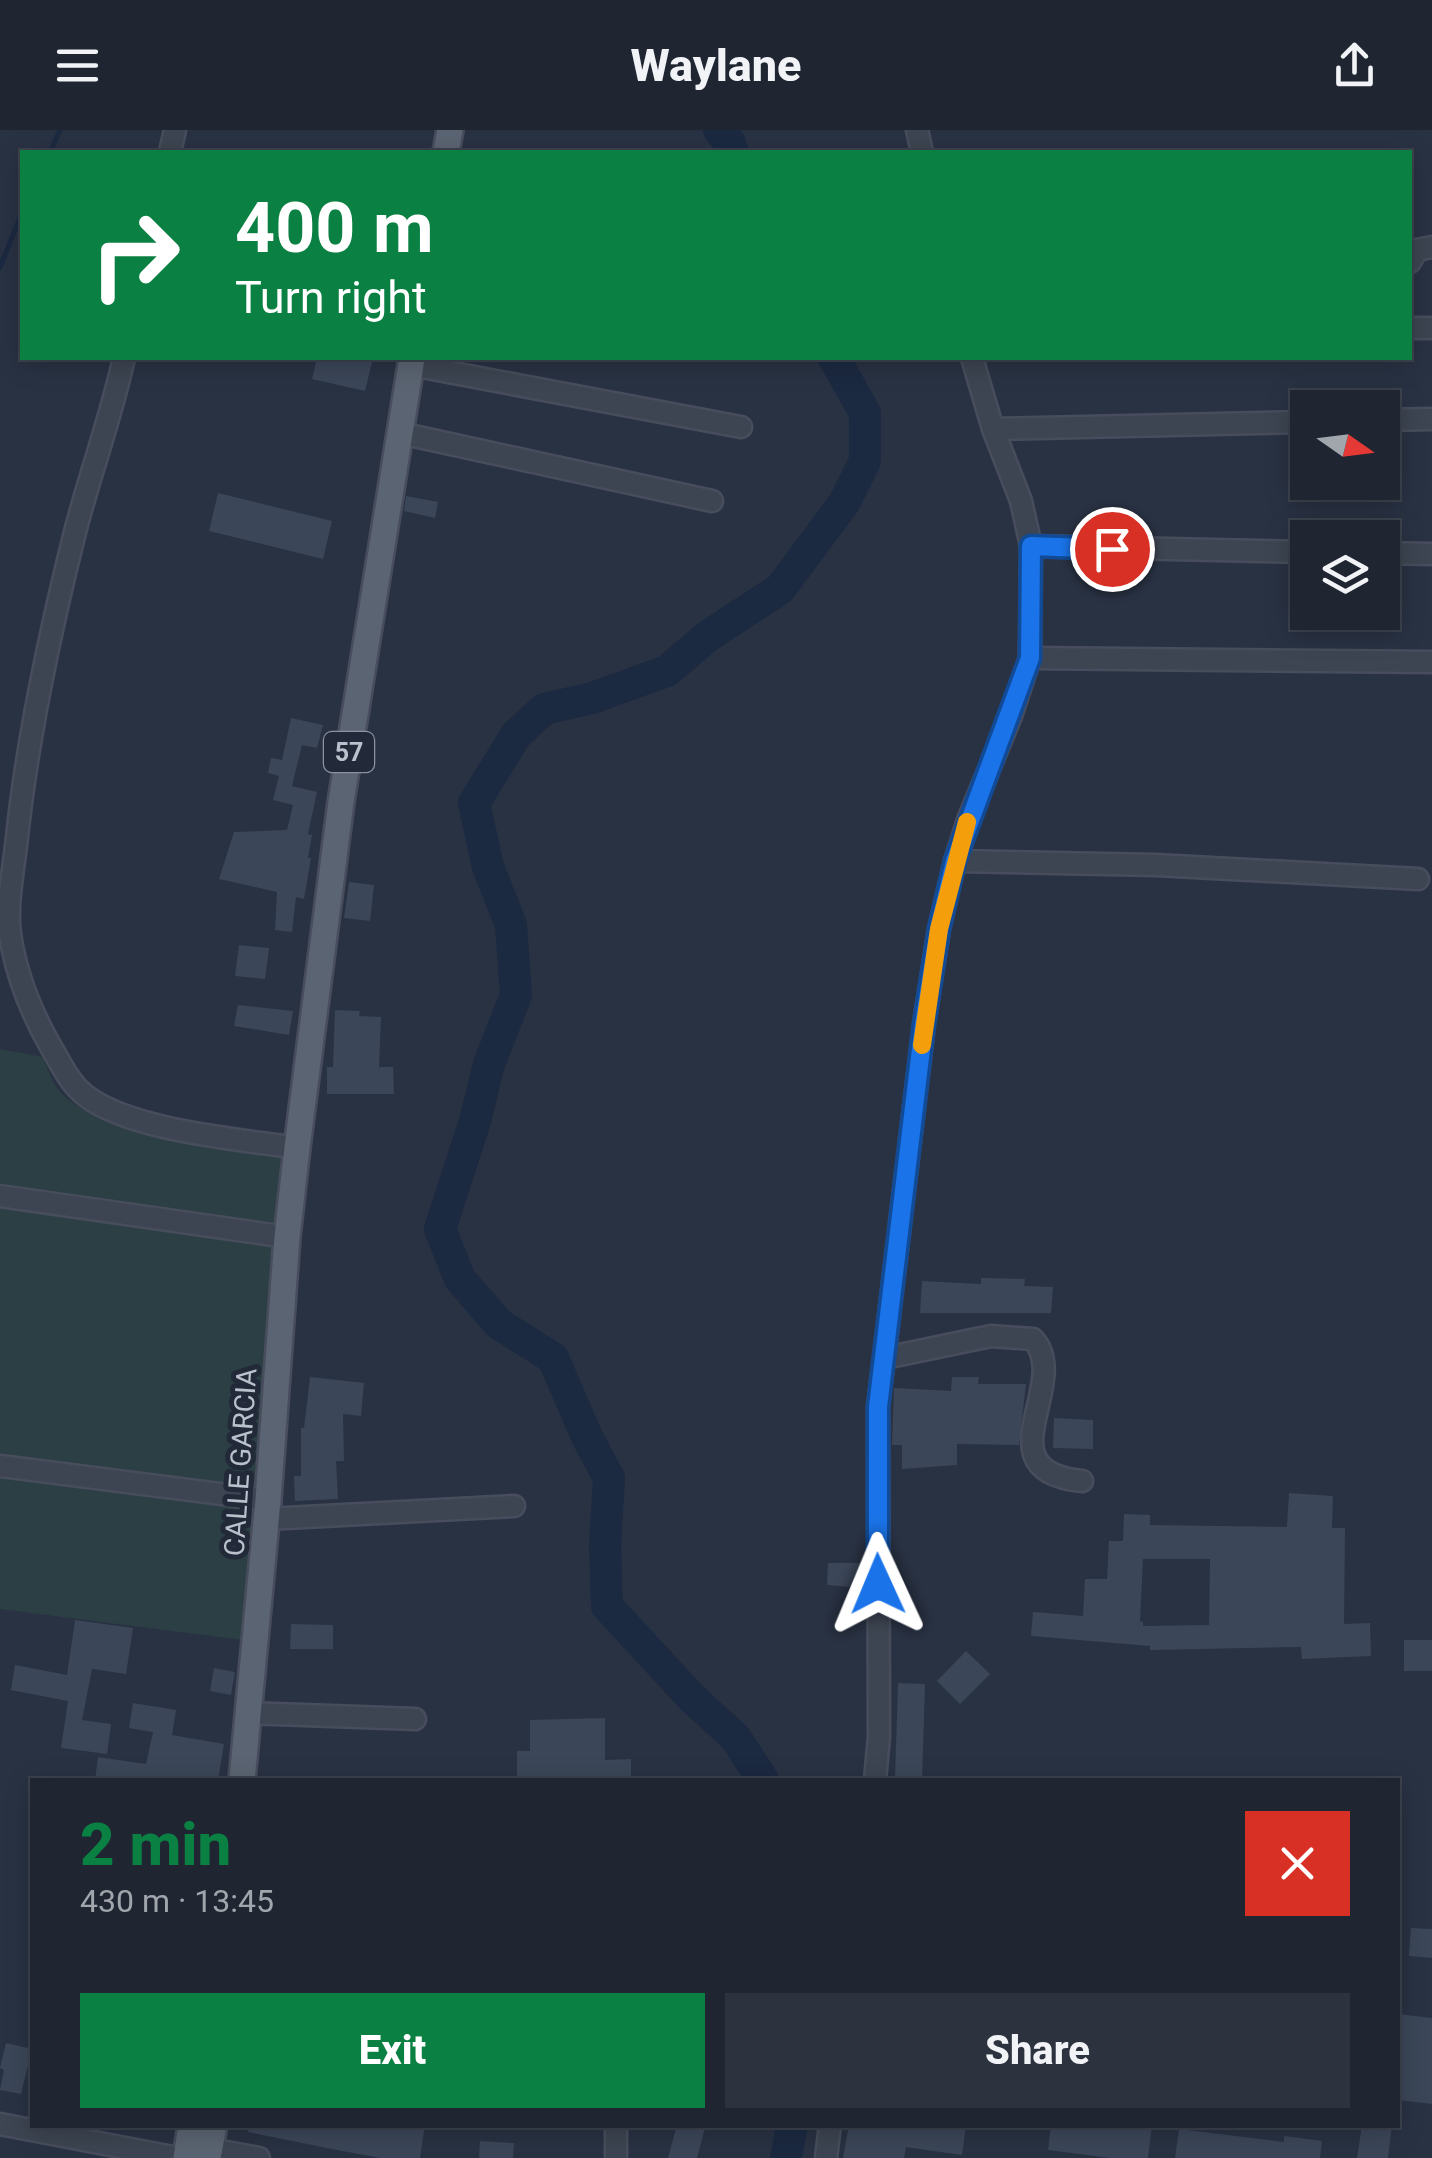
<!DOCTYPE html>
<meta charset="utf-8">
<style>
body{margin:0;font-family:Roboto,sans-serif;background:#2c323e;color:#f1f3f6;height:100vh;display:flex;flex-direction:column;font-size:38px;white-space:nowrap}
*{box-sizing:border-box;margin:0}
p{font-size:32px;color:#a1a5ac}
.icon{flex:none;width:55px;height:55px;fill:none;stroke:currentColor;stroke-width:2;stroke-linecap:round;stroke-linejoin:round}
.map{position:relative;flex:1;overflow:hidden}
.side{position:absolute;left:30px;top:1648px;width:1370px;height:350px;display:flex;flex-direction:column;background:#1f2632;border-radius:0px;box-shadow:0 5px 25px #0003,0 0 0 2px #3c434d}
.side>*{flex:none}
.top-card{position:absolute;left:20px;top:20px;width:1392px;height:210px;border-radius:0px;box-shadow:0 5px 25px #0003,0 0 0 2px #3c434d;background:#0b8043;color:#fff;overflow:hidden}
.needle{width:65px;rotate:104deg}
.fabs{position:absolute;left:1290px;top:260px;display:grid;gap:20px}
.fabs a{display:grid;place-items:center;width:110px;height:110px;border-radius:0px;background:#1f2632;box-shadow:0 5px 25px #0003,0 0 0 2px #3c434d;font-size:50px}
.pin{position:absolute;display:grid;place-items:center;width:85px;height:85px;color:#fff;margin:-42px;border:5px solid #fff;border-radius:50%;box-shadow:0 2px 10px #0007}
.me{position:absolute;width:110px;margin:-55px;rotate:359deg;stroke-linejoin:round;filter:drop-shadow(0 0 8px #0008)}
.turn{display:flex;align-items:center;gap:35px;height:210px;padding:0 50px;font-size:45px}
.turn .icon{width:130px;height:130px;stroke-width:2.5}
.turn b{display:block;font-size:70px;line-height:85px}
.round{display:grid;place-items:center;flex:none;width:105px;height:105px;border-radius:0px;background:#2c323e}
.summary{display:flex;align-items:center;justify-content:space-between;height:170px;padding:0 50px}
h1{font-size:60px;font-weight:800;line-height:75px;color:#0b8043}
.cta{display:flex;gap:20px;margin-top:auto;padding:20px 50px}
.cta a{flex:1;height:115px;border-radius:0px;background:#0b8043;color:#fff;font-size:40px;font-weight:800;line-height:115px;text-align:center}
.cta a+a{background:#2c323e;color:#f1f3f6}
header{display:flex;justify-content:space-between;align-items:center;height:130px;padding:0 50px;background:#1f2632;font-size:45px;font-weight:800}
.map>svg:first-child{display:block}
.green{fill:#2b3f44}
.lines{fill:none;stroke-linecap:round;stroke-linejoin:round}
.stream{stroke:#1b2941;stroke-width:5}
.river{stroke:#1b2941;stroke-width:32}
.building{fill:#3b4658;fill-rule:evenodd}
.minor-casing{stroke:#474d5c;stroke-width:25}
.major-casing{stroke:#474d5c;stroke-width:30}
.minor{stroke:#3d4552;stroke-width:20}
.major{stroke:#5b6472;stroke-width:25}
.route-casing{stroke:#114b97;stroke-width:25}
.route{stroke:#1a73e8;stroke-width:18}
.slow{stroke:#f59e0b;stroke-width:18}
.labels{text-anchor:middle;stroke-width:10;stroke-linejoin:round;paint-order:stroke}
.shield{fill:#222938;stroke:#8c93a0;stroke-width:2.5}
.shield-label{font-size:25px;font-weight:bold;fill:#bac0cc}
.street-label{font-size:28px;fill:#bac0cc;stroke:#222938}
</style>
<header><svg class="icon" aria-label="menu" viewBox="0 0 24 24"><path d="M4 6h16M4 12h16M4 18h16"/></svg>Waylane<svg class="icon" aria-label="share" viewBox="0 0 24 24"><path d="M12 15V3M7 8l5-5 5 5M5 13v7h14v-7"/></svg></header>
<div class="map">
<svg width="1432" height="2028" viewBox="0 0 1432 2028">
<rect width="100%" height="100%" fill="#293243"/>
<path class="green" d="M0,919L43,927C47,936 50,947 55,955C87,1004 205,1008 259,1016L281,1027L243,1510L0,1479Z"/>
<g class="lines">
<g class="stream">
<polyline points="50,22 60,0"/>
<polyline points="0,137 22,83"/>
</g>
<g class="river">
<polyline points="719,0 729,11 733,22"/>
<polyline points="763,1650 735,1607 692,1568 607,1476 605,1415 609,1348 587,1307 553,1228 499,1194 460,1149 440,1099 475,991 489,934 516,865 511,795 488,737 474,673 516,605 544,579 592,568 667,541 708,506 780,459 844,373 865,331 865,283 834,228"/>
<polyline points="786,2028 792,1995"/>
</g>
</g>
<g class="building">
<polygon points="317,228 373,228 365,261 312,249"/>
<polygon points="218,363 332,391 323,429 209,401"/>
<polygon points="406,366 438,372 435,388 404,381"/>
<polygon points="291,588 323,595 317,618 302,615 292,656 317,662 308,704 312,705 308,728 311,728 304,769 296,767 292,802 275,800 277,762 219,749 234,702 287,700 293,675 273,670 279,646 268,643 271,628 282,630"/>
<polygon points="349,752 374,755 370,791 344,788"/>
<polygon points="239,815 269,818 265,849 235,846"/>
<polygon points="238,875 293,881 289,905 234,896"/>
<polygon points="335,880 360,881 359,886 381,887 379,937 393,937 394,964 327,964 327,937 333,937"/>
<polygon points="981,1148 1025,1149 1024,1156 1053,1157 1051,1183 920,1183 922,1151 981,1154"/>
<polygon points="310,1247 364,1253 361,1286 343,1284 344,1331 336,1331 338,1369 295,1371 294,1346 301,1346 301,1298 304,1298"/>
<polygon points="952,1247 979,1247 978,1254 1026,1254 1019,1315 957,1314 957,1335 902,1339 902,1315 892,1315 894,1258 951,1261"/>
<polygon points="1054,1288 1093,1290 1093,1319 1053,1318"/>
<path d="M1289,1363L1333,1366L1332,1398H1345L1344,1494L1370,1493L1371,1526L1302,1529L1301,1517L1150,1520V1516L1031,1506L1033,1482L1083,1486L1085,1449H1107L1109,1411H1123L1124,1384L1150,1385V1395L1287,1397ZM1143,1429H1210L1209,1495L1143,1496V1492L1140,1491Z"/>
<polygon points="828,1433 865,1433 864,1458 827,1455"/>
<polygon points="75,1490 133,1498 126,1544 92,1539 82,1590 111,1594 107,1624 61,1618 68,1571 11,1560 15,1535 67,1545"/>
<polygon points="291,1494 333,1495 333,1519 290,1519"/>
<rect x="1404" y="1510" width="28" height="31"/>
<polygon points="966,1521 990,1544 960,1574 937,1551"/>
<polygon points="214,1538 235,1542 231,1565 210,1561"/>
<polygon points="898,1553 925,1554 922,1650 895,1650"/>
<polygon points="133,1573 176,1580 172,1605 224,1614 218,1650 95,1650 98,1627 146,1634 153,1602 129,1598"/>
<polygon points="605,1588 605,1630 631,1629 631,1650 517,1650 517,1621 530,1621 530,1590"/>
<polygon points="1411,1798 1432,1799 1432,1828 1409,1826"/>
<polygon points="1398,1884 1432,1888 1432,1974 1398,1970"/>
<polygon points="6,1913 32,1919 21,1964 0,1960 4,1940 0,1938"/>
<polygon points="249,1995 370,1995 389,1999 390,1995 425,1995 420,2028 380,2028 337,2020 248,2002"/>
<polygon points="677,1995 705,1998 697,2028 668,2028"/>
<polygon points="849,1995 966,1995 962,2025 906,2017 904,2028 843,2028"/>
<polygon points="1051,1995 1152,1995 1148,2028 1110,2028 1048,2020"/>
<polygon points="1362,1995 1392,1995 1388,2028 1357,2028"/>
<polygon points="1179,1999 1284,2012 1284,2006 1322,2011 1320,2028 1175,2028"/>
<polygon points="480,2011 514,2013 513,2028 479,2028"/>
</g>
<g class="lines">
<g class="minor-casing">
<g id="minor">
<polyline points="917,0 922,22"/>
<polyline points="170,22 175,0"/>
<polyline points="1410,132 1417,120 1432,117"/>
<polyline points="1410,198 1432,198"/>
<path d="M124,228C111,287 90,344 75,402C50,502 28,604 17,707C14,738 6,773 10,804C16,845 31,882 51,917C62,935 69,953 86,966C132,1001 239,1009 297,1018"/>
<polyline points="411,235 741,297"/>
<polyline points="1382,290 1432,289"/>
<polyline points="993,299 1308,292"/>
<polyline points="400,303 712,371"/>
<polyline points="1031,416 1308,422"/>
<polyline points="1382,423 1432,424"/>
<polyline points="1030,528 1432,532"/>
<polyline points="955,731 1156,735 1418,749"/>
<polyline points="0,1066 287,1107"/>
<path d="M885,1228L991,1206L1033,1209C1073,1253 980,1341 1082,1351"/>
<polyline points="0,1336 268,1370"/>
<polyline points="267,1389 514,1376"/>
<polyline points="249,1583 415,1589"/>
<polyline points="875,1650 879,1607 878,1277 924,894 939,799 955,731 968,690 1011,586 1030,528 1031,416 1021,371 993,299 972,228"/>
<polyline points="0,1994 178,2028"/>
<polyline points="198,2024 210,2019 259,2028"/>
<polyline points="616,2028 616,1995"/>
<polyline points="826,2028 830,1995"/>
</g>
</g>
<g class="major-casing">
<g id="major">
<polyline points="446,22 450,0"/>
<polyline points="242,1650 268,1370 287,1107 297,1018 341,672 412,228"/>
<polyline points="186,2028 191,1995"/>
<polyline points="208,2028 214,1995"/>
</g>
</g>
<use href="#minor" class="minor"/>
<use href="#major" class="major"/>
</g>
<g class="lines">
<g class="route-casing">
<polyline id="route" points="878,1454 878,1277 924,894 939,799 955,731 1030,528 1031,416 1112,419"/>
</g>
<use href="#route" class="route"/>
<polyline class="slow" points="922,915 939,799 967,692"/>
</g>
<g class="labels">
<rect class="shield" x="324" y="602" width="50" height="40" rx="8"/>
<g class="shield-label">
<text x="349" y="631">57</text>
</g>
<g class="street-label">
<text transform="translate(240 1332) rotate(-86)" y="10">CALLE GARCIA</text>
</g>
</g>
</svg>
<div class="fabs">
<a><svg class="needle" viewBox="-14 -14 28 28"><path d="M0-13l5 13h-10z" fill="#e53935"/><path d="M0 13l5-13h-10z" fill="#a1a5ac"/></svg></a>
<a><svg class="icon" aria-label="layers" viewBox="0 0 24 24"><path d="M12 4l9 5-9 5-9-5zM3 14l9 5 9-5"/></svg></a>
</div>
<div class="pin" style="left:1112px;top:419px;background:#d93025"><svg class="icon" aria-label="arrive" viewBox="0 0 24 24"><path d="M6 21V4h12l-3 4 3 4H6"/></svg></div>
<svg class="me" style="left:878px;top:1454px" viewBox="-20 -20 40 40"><path d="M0-17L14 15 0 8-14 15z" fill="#1a73e8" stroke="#fff" stroke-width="4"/></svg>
<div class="top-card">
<div class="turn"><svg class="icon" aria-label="right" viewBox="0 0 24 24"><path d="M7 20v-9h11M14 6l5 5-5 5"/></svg><div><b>400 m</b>Turn right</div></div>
</div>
<section class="side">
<div class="summary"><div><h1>2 min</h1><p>430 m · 13:45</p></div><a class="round" style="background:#d93025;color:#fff"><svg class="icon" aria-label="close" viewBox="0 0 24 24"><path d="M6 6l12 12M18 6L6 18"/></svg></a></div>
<div class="cta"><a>Exit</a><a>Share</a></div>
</section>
</div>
